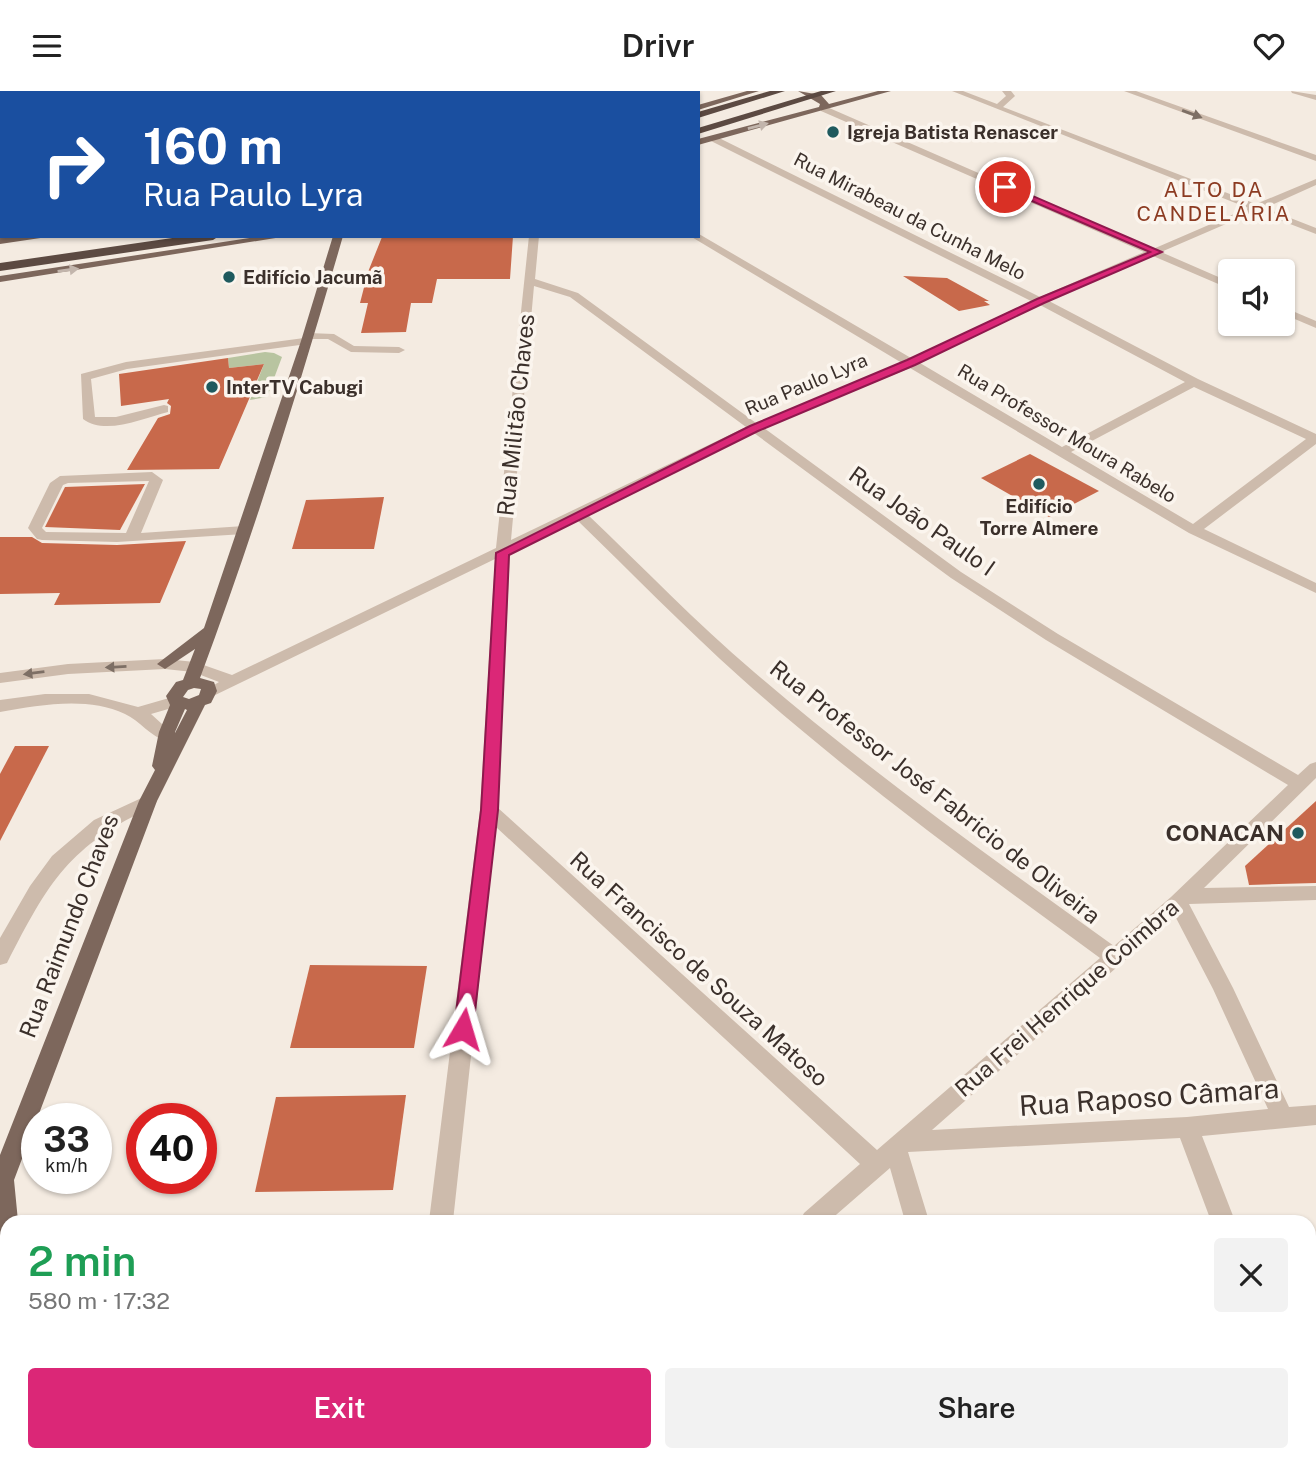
<!DOCTYPE html>
<meta charset="utf-8">
<style>
body{margin:0;font-family:"Public Sans",sans-serif;background:#f2f2f2;color:#222;height:100vh;display:flex;flex-direction:column;font-size:26px;white-space:nowrap}
*{box-sizing:border-box;margin:0}
p{font-size:23px;color:#767676}
.icon{flex:none;width:38px;height:38px;fill:none;stroke:currentColor;stroke-width:2;stroke-linecap:round;stroke-linejoin:round}
.map{position:relative;flex:1;overflow:hidden}
.drawer{position:absolute;left:0px;top:1124px;width:1316px;height:247px;display:flex;flex-direction:column;background:#fff;border-radius:21px 21px 0 0;box-shadow:0 2px 5px #0004}
.drawer>*{flex:none}
.banner{position:absolute;left:0px;top:0px;width:700px;height:147px;box-shadow:0 2px 5px #0004;background:#1a4fa0;color:#fff;overflow:hidden}
.buttons{position:absolute;left:1218px;top:168px;display:grid;gap:14px}
.buttons a{display:grid;place-items:center;width:77px;height:77px;border-radius:7px;background:#fff;box-shadow:0 2px 5px #0004;font-size:35px}
.speed{position:absolute;left:21px;top:1012px;display:flex;gap:14px;font-size:35px;font-weight:700;text-align:center}
.speed>*{display:grid;place-content:center;width:91px;height:91px;border-radius:50%;background:#fff;box-shadow:0 2px 5px #0004;line-height:1}
.speed small{font-size:18px;font-weight:400}
.speed .limit{border:10px solid #d22;background:#fff;color:#111}
.pin{position:absolute;display:grid;place-items:center;width:60px;height:60px;color:#fff;margin:-30px;border:4px solid #fff;border-radius:50%;box-shadow:0 2px 7px #0007}
.me{position:absolute;width:77px;margin:-38px;rotate:7deg;stroke-linejoin:round;filter:drop-shadow(0 0 5px #0008)}
.turn{display:flex;align-items:center;gap:24px;height:147px;padding:0 28px;font-size:32px}
.turn .icon{width:91px;height:91px;stroke-width:2.5}
.turn b{display:block;font-size:49px;line-height:60px}
.round{display:grid;place-items:center;flex:none;width:74px;height:74px;border-radius:7px;background:#f2f2f2}
.summary{display:flex;align-items:center;justify-content:space-between;height:119px;padding:0 28px}
h1{font-size:42px;font-weight:600;line-height:52px;color:#1e9e55}
.button{display:flex;gap:14px;margin-top:auto;padding:14px 28px}
.button a{flex:1;height:80px;border-radius:7px;background:#db2777;color:#fff;font-size:28px;font-weight:600;line-height:80px;text-align:center}
.button a+a{background:#f2f2f2;color:#222}
header{display:flex;justify-content:space-between;align-items:center;height:91px;padding:0 28px;background:#fff;font-size:32px;font-weight:600}
.map>svg:first-child{display:block}
.green{fill:#b8c4a0}
.building{fill:#c8694b}
.lines{fill:none;stroke-linecap:round;stroke-linejoin:round}
.minor{fill:#cdbbac;fill-rule:evenodd}
.major{fill:#7d675c;fill-rule:evenodd}
.highway{fill:#5c4a42;fill-rule:evenodd}
.oneway{fill:#7d6f65}
.oneway2{fill:#c2b5ac}
.route{fill:#db2777;stroke:#8e194d;stroke-width:2}
.poi-dot{fill:#1f5a5e;stroke:#fbf5ee;stroke-width:2.5}
.labels{text-anchor:middle;stroke-width:7;stroke-linejoin:round;paint-order:stroke}
.far-poi-label{font-size:19px;font-weight:bold;fill:#3b302b;stroke:#fbf5ee;text-anchor:start}
.far-street-label{font-size:19px;fill:#3b302b;stroke:#fbf5ee}
.far-neighbourhood-label{font-size:21px;letter-spacing:2px;fill:#8c3b22;stroke:#fbf5ee}
.street-label{font-size:23px;fill:#3b302b;stroke:#fbf5ee}
.poi-label{font-size:23px;font-weight:bold;fill:#3b302b;stroke:#fbf5ee;text-anchor:end}
.near-street-label{font-size:28px;fill:#3b302b;stroke:#fbf5ee}
</style>
<header><svg class="icon" aria-label="menu" viewBox="0 0 24 24"><path d="M4 6h16M4 12h16M4 18h16"/></svg>Drivr<svg class="icon" aria-label="heart" viewBox="0 0 24 24"><path d="M12 20l-8-8c-3-5 5-10 8-4 3-6 11-1 8 4z"/></svg></header>
<div class="map">
<svg width="1316" height="1369" viewBox="0 0 1316 1369">
<rect width="100%" height="100%" fill="#f4ebe1"/>
<polygon class="green" points="265,261 274,262 282,266 267,306 250,309 264,273 229,277 228,267"/>
<g class="building">
<polygon points="513,145 510,188 437,188 432,212 411,212 406,241 361,242 368,212 360,212 368,181 382,146"/>
<polygon points="903,185 947,187 989,210 984,210 990,214 959,220"/>
<polygon points="228,267 229,277 264,273 219,378 127,379 158,327 170,323 171,315 167,312 169,308 121,315 119,283"/>
<polygon points="1030,363 1099,400 1049,426 981,387"/>
<polygon points="145,393 120,439 45,436 65,396"/>
<polygon points="384,406 374,458 292,458 306,409"/>
<polygon points="0,446 32,446 42,452 117,454 186,450 160,512 54,514 60,502 0,503"/>
<polygon points="15,655 49,655 0,750 0,683"/>
<polygon points="1316,710 1316,792 1249,794 1245,775"/>
<polygon points="310,874 427,875 414,957 290,957"/>
<polygon points="406,1004 393,1099 255,1101 276,1006"/>
</g>
<g class="lines">
<g class="minor">
<polygon points="60,0 68,0 59,2"/>
<polygon points="286,0 294,0 285,2"/>
<polygon points="330,0 338,0 329,2"/>
<rect x="407" y="0" width="8" height="2"/>
<rect x="492" y="0" width="8" height="2"/>
<polygon points="644,0 652,0 653,2 645,2"/>
<path d="M952,0H963L997,13L1006,5L1002,0H1011L1015,5L1003,16L1256,113L1316,88V94L1265,117L1316,137V143L1256,120L1161,161L1230,191V198L1153,165L1049,210L1198,288L1316,343V353L1204,438L1316,492V502L1189,442L910,277L764,337L961,481L1058,543L1298,684L1310,673L1316,671V687L1204,797L1316,795V809L1189,813L1233,897L1289,1016L1316,1014V1034L1202,1045L1235,1130H1211L1180,1047L908,1061L929,1130H905L890,1077L829,1130H800L804,1122L860,1073L496,736L453,1130H429L480,719L495,468L209,607L201,602L219,591L193,581L165,578L68,583L0,592V582L68,573L165,568L195,571L232,584L496,457L529,145H539L535,188L578,202L756,332L902,272L690,145H698L699,143L911,267L1031,210L709,49V45H715L1040,206L1144,161L821,20V16H827L1153,158L1248,117ZM534,195L570,206L746,336L511,449ZM1040,214L1185,291L1062,356L920,272ZM1194,296L1306,348L1193,433L1071,361ZM754,342L951,487L1046,549L1288,694L1171,806L1114,855C991,767 868,679 754,581C696,532 643,476 587,423ZM577,429C631,481 684,536 741,587C854,688 978,778 1100,867L877,1059L498,717L510,461ZM1175,825L1213,898L1268,1018L1187,1026L932,1039Z"/>
<polygon points="1124,0 1136,0 1316,64 1316,70"/>
<polygon points="1291,0 1316,4 1316,9 1292,2"/>
<rect x="0" y="21" width="2" height="4"/>
<polygon points="2,89 2,97 0,98 0,90"/>
<polygon points="1283,216 1316,230 1316,237 1283,223"/>
<path d="M308,242L334,243L354,255L399,256L405,259L399,262L351,261L328,248H312L311,252L307,253L127,278L91,288L95,326H116L164,314L168,315V321C144,327 105,345 83,328L81,283L126,271L304,247V243Z"/>
<path d="M152,381L163,389L141,442L244,435L251,439L244,443L117,451L42,449L37,448L28,437L50,392L60,385ZM149,390L126,442L46,441L42,437L63,394L68,392Z"/>
<path d="M45,603H89L138,616L176,605L184,610L182,614L151,623L174,644L166,650C151,646 140,630 125,623C87,605 40,614 0,621V609Z"/>
<path d="M148,704L154,705L157,710L154,715C69,755 49,790 7,872L0,874V847L30,795L52,765L94,729Z"/>
<polygon points="1316,1321 1316,1369 1302,1369 1300,1363 1309,1363 1309,1322"/>
<polygon points="399,1363 426,1363 426,1369 398,1369"/>
<polygon points="535,1363 566,1363 564,1369 532,1369"/>
<polygon points="626,1363 652,1363 653,1369 625,1369"/>
<polygon points="966,1363 993,1363 995,1369 967,1369"/>
</g>
<g class="major">
<polygon points="680,0 689,0 679,2"/>
<polygon points="747,0 759,0 698,19 698,14"/>
<polygon points="798,0 821,4 829,13 878,0 891,0 698,54 698,48 819,16 820,13"/>
<polygon points="17,145 54,145 0,153 0,147"/>
<polygon points="262,145 288,145 0,191 0,185"/>
<path d="M333,145H343C300,294 254,443 200,587L214,591L217,600L211,612L205,614L157,710L14,1089L18,1130H7V1158L0,1155V1064L139,710L155,679L152,675L159,641L170,614L166,605L176,591L183,589L195,558L165,578L157,573L204,537L301,250ZM194,597L201,598L199,604L189,608L183,606L188,599ZM185,618L187,619L175,642V641Z"/>
<polygon points="7,1203 7,1245 0,1248 0,1205"/>
</g>
<g class="highway">
<polygon points="770,0 785,0 698,27 698,21"/>
<polygon points="821,0 836,0 698,43 698,37"/>
<polygon points="186,145 219,145 213,149 0,180 0,172"/>
</g>
</g>
<defs><path id="oneway-solid" d="M-6-.8H1V-3.2L6.5 0L1 3.2V.8H-6Z" transform="scale(1.75)"/></defs>
<g class="oneway">
<use href="#oneway-solid" transform="translate(1192 23) rotate(20)"/>
<use href="#oneway-solid" transform="translate(116 576) rotate(177)"/>
<use href="#oneway-solid" transform="translate(34 582) rotate(173)"/>
</g>
<g class="oneway2">
<use href="#oneway-solid" transform="translate(758 35) rotate(-15)"/>
<use href="#oneway-solid" transform="translate(68 179) rotate(-8)"/>
</g>
<polygon class="route" points="1005,93 1162,161 1044,212 915,274 758,340 509,464 498,719 473,938 470,944 463,946 457,944 454,938 481,719 496,462 750,335 907,269 1037,208 1150,161 1002,97"/>
<g class="poi-dot">
<circle cx="833" cy="41" r="7"/>
<circle cx="229" cy="186" r="7"/>
<circle cx="212" cy="296" r="7"/>
<circle cx="1039" cy="393" r="7"/>
<circle cx="1298" cy="742" r="7"/>
</g>
<g class="labels">
<g class="far-poi-label">
<text x="847" y="48">Igreja Batista Renascer</text>
<text x="243" y="193">Edifício Jacumã</text>
<text x="226" y="303">InterTV Cabugi</text>
<text x="1039" y="422" text-anchor="middle">Edifício<tspan x="1039" dy="22">Torre Almere</tspan></text>
</g>
<g class="far-street-label">
<text transform="translate(910 125) rotate(27)" y="7">Rua Mirabeau da Cunha Melo</text>
<text transform="translate(806 293) rotate(-23)" y="7">Rua Paulo Lyra</text>
<text transform="translate(1067 342) rotate(31)" y="7">Rua Professor Moura Rabelo</text>
</g>
<g class="far-neighbourhood-label">
<text x="1214" y="106">ALTO DA<tspan x="1214" dy="24">CANDELÁRIA</tspan></text>
</g>
<g class="street-label">
<text transform="translate(516 324) rotate(-84)" y="8">Rua Militão Chaves</text>
<text transform="translate(922 430) rotate(35)" y="8">Rua João Paulo I</text>
<text transform="translate(935 701) rotate(38)" y="8">Rua Professor José Fabricio de Oliveira</text>
<text transform="translate(69 835) rotate(-69)" y="8">Rua Raimundo Chaves</text>
<text transform="translate(699 878) rotate(42)" y="8">Rua Francisco de Souza Matoso</text>
<text transform="translate(1067 907) rotate(-41)" y="8">Rua Frei Henrique Coimbra</text>
</g>
<g class="poi-label">
<text x="1284" y="750">CONACAN</text>
</g>
<g class="near-street-label">
<text transform="translate(1149 1006) rotate(-4)" y="10">Rua Raposo Câmara</text>
</g>
</g>
</svg>
<div class="buttons">
<a><svg class="icon" aria-label="sound" viewBox="0 0 24 24"><path d="M4 9h4l5-4v14l-5-4H4zM17 9q2 3 0 6"/></svg></a>
</div>
<div class="speed"><div>33<small>km/h</small></div><div class="limit">40</div></div>
<div class="pin" style="left:1005px;top:96px;background:#d93025"><svg class="icon" aria-label="arrive" viewBox="0 0 24 24"><path d="M6 21V4h12l-3 4 3 4H6"/></svg></div>
<svg class="me" style="left:463px;top:938px" viewBox="-20 -20 40 40"><path d="M0-17L14 15 0 8-14 15z" fill="#db2777" stroke="#fff" stroke-width="4"/></svg>
<div class="banner">
<div class="turn"><svg class="icon" aria-label="right" viewBox="0 0 24 24"><path d="M7 20v-9h11M14 6l5 5-5 5"/></svg><div><b>160 m</b>Rua Paulo Lyra</div></div>
</div>
<section class="drawer">
<div class="summary"><div><h1>2 min</h1><p>580 m · 17:32</p></div><a class="round"><svg class="icon" aria-label="close" viewBox="0 0 24 24"><path d="M6 6l12 12M18 6L6 18"/></svg></a></div>
<div class="button"><a>Exit</a><a>Share</a></div>
</section>
</div>
